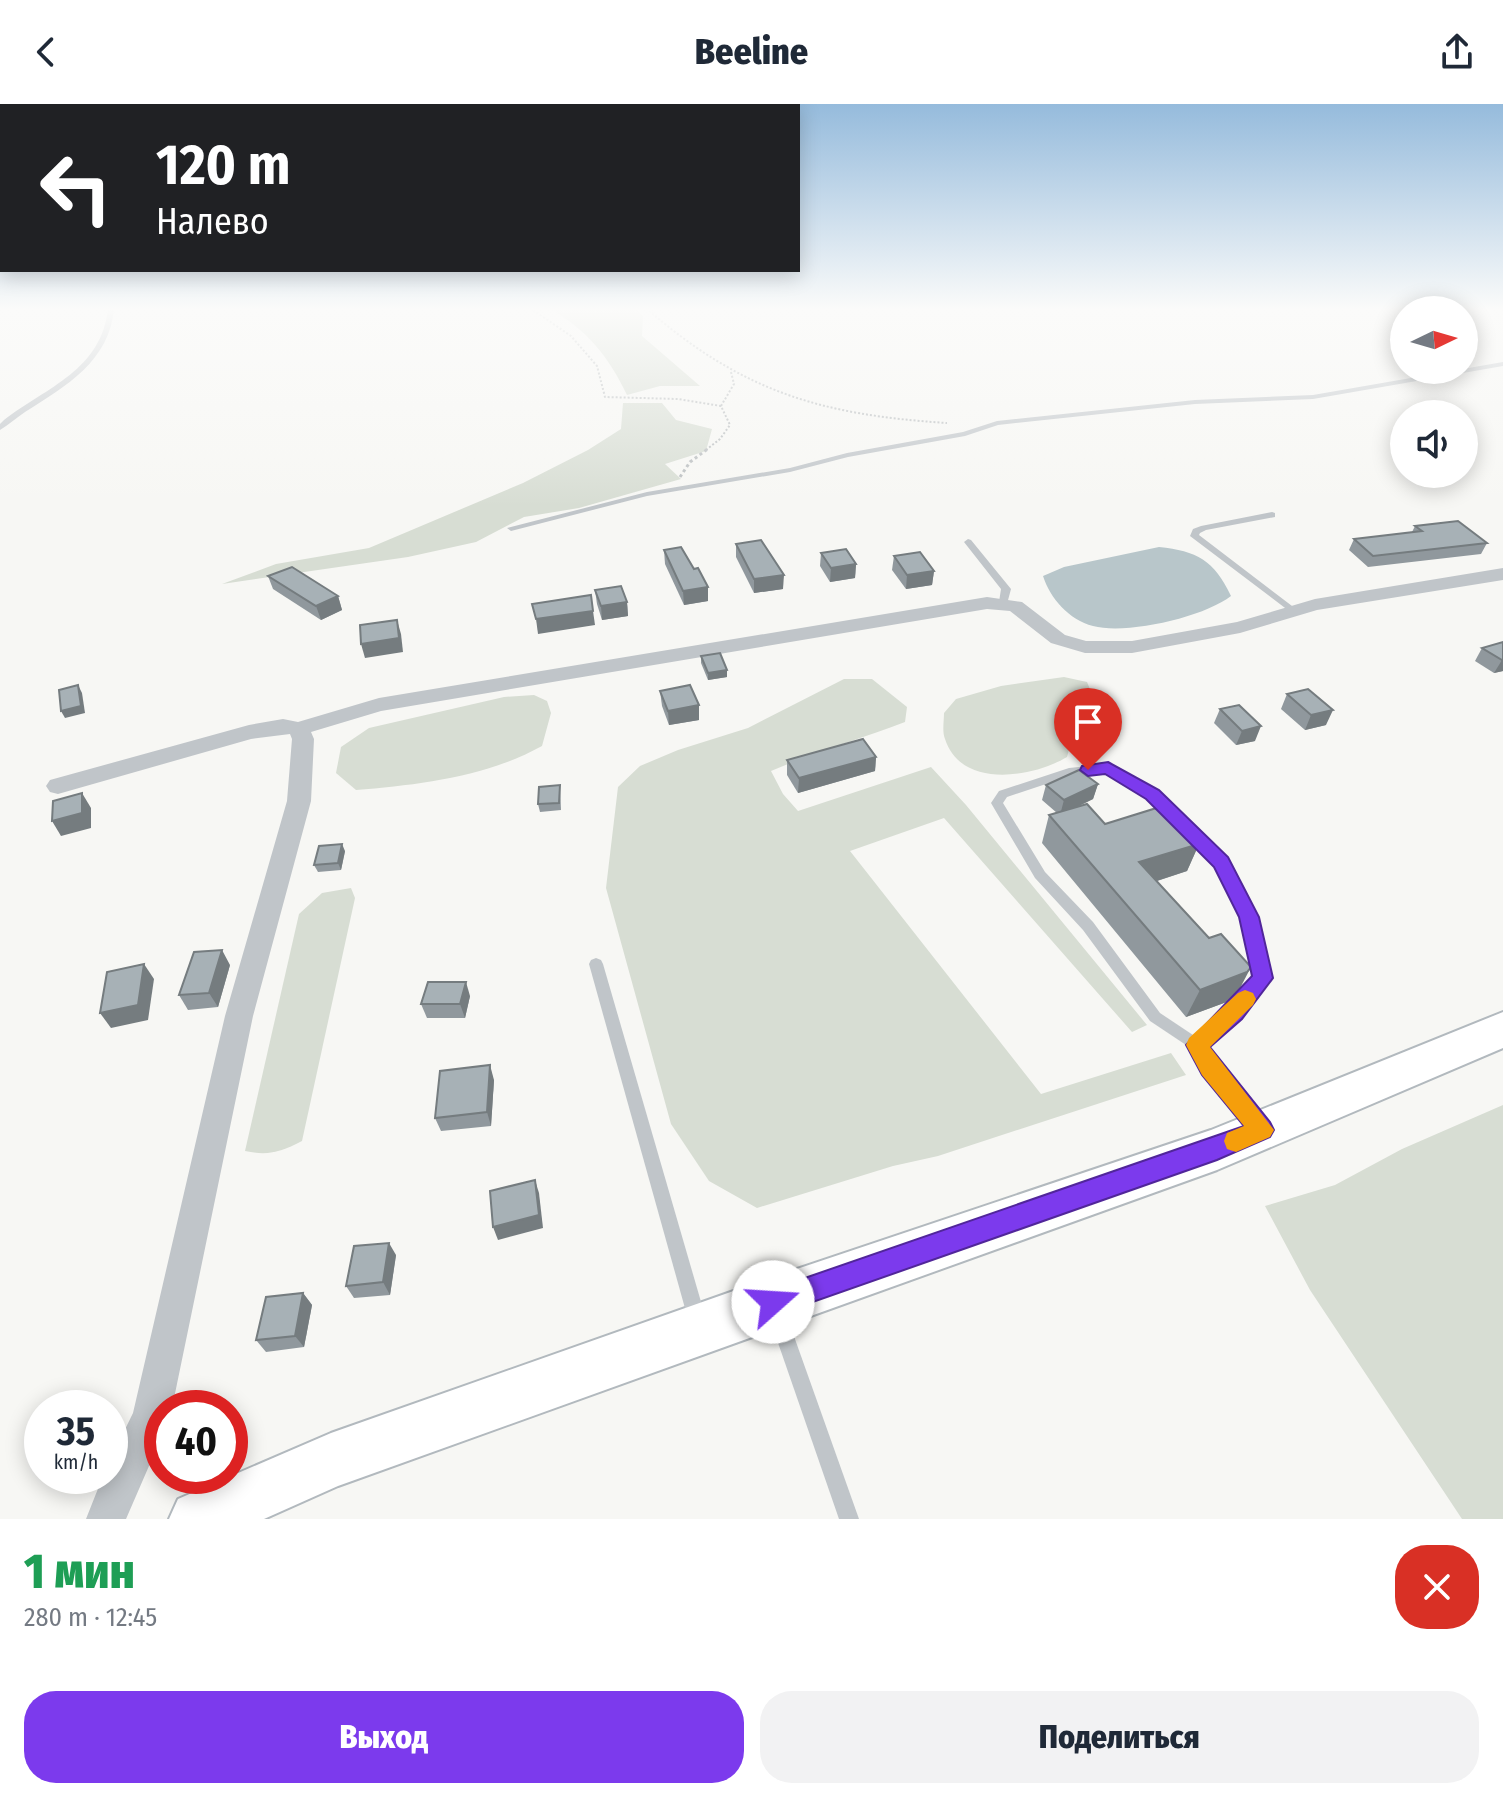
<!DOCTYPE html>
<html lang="ru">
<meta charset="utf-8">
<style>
body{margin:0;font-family:"Fira Sans Condensed",sans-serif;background:#f2f2f3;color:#1f2937;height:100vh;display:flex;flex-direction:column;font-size:30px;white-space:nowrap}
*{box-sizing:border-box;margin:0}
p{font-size:26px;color:#747a83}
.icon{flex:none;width:44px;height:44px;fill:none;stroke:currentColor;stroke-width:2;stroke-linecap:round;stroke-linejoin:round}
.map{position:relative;height:1415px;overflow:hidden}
.drawer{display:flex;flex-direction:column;background:#fff;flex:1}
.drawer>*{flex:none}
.guide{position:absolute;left:0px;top:0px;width:800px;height:168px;box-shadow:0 4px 20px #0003;background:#202124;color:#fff;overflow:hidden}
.needle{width:52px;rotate:85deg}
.tools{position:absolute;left:1390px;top:192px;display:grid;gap:16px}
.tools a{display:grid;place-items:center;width:88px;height:88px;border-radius:50%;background:#fff;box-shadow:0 4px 20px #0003;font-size:40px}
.speed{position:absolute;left:24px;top:1286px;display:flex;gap:16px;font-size:40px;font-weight:700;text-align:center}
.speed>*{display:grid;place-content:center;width:104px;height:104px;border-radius:50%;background:#fff;box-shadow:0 4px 20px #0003;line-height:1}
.speed small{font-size:20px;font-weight:400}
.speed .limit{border:12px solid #d22;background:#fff;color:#111}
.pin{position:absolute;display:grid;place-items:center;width:68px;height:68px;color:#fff;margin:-82px -34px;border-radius:50% 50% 50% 0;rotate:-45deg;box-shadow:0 0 8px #0007}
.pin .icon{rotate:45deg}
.me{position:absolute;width:88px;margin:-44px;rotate:71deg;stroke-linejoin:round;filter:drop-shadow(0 0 6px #0008)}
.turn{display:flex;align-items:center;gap:28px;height:168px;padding:0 24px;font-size:36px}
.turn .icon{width:104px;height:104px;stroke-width:2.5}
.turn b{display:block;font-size:56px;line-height:68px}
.round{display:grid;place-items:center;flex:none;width:84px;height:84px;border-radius:32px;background:#f2f2f3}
.summary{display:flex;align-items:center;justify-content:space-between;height:136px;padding:0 24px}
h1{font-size:48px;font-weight:800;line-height:60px;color:#1e9e55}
.primary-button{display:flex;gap:16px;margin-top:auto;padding:16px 24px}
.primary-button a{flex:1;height:92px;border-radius:32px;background:#7c3aed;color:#fff;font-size:32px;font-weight:800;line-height:92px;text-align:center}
.primary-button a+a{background:#f2f2f3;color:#1f2937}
header{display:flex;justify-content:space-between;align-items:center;height:104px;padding:0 24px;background:#fff;font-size:36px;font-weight:800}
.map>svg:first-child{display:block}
.green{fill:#d7ddd3}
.water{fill:#b8c6ca}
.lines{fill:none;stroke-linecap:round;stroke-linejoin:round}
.secondary-casing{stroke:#b2b9be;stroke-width:4}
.path-far1{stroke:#babec0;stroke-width:2;stroke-dasharray:2 2;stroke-linecap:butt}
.path{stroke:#babec0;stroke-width:3;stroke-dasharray:3 3;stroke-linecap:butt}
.lane{fill:#c0c5c9;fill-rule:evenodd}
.street{fill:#c0c5c9;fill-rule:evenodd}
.secondary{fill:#fff;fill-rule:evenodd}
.wall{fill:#90989d}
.shaded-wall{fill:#757c7f}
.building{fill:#a7b1b6;stroke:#757c7f;stroke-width:2}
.route{fill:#7c3aed;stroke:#51269a;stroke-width:2}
.slow{fill:#f59e0b}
</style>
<header><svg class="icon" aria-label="back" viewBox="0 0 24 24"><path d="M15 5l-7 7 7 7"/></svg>Beeline<svg class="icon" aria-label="share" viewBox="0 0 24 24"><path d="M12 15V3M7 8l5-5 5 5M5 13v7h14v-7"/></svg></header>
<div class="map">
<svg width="1503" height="1415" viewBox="0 0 1503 1415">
<rect width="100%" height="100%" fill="#f7f7f4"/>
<g class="green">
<path d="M548,204H635L643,212L642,232L700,282H660L627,291C609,253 586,224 548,204Z"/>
<polygon points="623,299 662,299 676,316 712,325 706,347 665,360 681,375 579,404 524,413 476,438 408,453 222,480 276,460 369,444 523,379 588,346 621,325"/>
<path d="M1064,573L1087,578L1092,590L1079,608L1067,653C1032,674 961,685 945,635C942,628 944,617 944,609L956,595L1001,582Z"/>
<path d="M844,575H872L907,603L905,618C860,635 815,648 771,667L783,690L798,707L931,663L966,701L1147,921L1132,928L944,714L850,747L1041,990L1171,949L1186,971L938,1052L893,1062L757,1104L709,1077L671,1020L606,784L618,683L640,662L678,646L748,624Z"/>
<path d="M534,591L547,597L551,609L542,642C486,673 418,681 356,686L336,669L341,643L369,624L504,593Z"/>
<path d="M351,784L355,794L302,1037C281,1048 268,1052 245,1047L299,810L322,789Z"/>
<polygon points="1503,1001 1503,1415 1462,1415 1310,1186 1265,1102 1335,1081 1402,1045"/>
</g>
<path class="water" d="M1159,443C1197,447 1214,456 1231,492C1204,513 1127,531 1093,522C1069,516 1050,494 1043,472L1064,463Z"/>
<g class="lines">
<g class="secondary-casing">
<polygon id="secondary" points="1503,908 1503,944 1217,1066 338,1382 264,1415 169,1415 178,1395 331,1329 773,1173 1211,1026"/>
</g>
<g class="path-far1">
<polyline points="530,204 571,232 597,262 605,293 678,295 721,302"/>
<path d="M646,204C742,288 822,311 947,319"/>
<polyline points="706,346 720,335 730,321 721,302 734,280 731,268"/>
</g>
<polyline class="path" points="680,373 690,358 709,344"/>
<g class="lane">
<polygon points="0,204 7,204 0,206"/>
<path d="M108,204H114C110,257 66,282 25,308C16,314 8,321 0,326V320L4,316C47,283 102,266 108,204Z"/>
<polygon points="1503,258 1503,262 1313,295 1195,300 998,321 965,332 848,353 790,368 647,392 511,427 507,424 647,388 790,364 847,349 963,328 997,317 1195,296 1313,291"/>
<polygon points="1272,408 1275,409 1275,413 1206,426 1200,429 1199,431 1296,505 1296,509 1293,510 1190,432 1193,425 1201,422"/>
<polygon points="968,435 971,436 1011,485 1007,500 1001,500 999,498 1001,485 964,438"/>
<path d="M1108,660L1157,687L1225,755L1256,813L1270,874L1239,912L1206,942L1215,959L1266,1018L1268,1023L1266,1028L1260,1030L1254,1028L1205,969L1192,945L1150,917L1083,826L1035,774L991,699L999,687L1069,664ZM1106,668L1149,693L1216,761L1242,813L1256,873L1229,904L1196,933L1160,909L1093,818L1045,768L1003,699L1007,693L1070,672Z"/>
<polygon points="596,854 601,856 603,860 706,1215 703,1221 697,1224 691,1221 688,1215 589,860 591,856"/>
<polygon points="776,1198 782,1201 785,1207 859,1415 839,1415 767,1207 770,1201"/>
</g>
<polygon class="street" points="1503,464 1503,476 1317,506 1240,529 1132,549 1085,549 1051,539 1010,507 987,505 381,607 311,628 314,635 311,697 253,912 172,1304 162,1304 162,1332 126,1415 86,1415 103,1372 110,1372 110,1356 133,1309 225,912 287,697 292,635 290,630 251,635 58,690 50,688 46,682 50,676 249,621 283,615 298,618 379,594 987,493 1022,498 1065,531 1086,537 1132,537 1237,518 1315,495"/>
<use href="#secondary" class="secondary"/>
</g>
<g class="wall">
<polygon points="1415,422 1487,439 1481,450 1368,463 1349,446 1354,435 1412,428"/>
<polygon points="736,440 783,485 754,489 736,453"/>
<polygon points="664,446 708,497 684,501 665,460"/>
<polygon points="821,449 856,460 855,474 830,478 820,462"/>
<polygon points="894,452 934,467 932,481 906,485 892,466"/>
<polygon points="268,472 338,492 342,506 321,516 273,485"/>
<polygon points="595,486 627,498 628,512 602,516 597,500"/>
<polygon points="1503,538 1503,567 1494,569 1475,557 1482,544"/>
<polygon points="701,552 727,566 727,573 708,576 701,559"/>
<polygon points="660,587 699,616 669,621 662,602"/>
<polygon points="1287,590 1326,621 1305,626 1281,605"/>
<polygon points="1220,605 1255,637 1236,641 1214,619"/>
<polygon points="876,653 875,667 798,689 787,671 787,656"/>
<polygon points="1098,680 1093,695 1079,702 1105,720 1199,740 1187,767 1157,777 1237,890 1232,896 1186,913 1042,739 1049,711 1057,709 1042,696 1046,681"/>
<polygon points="560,681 561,706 540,708 538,700"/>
<polygon points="345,747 341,766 318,768 314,761"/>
<polygon points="230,861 218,903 188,906 179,891"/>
<polygon points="470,892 465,914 427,914 421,900"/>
<polygon points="494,976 491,1022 441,1027 435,1014"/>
<polygon points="396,1151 390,1191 354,1194 346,1182"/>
<polygon points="303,1189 312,1201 304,1243 266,1248 256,1236"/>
</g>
<g class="shaded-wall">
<polygon points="856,460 855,474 830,478 831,464"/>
<polygon points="934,467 932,481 906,485 907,471"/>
<polygon points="784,471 783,485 754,489 754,475"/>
<polygon points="708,483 708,497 684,501 683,487"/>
<polygon points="338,492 342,506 321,516 316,502"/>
<polygon points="627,498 628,512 602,516 601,502"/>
<polygon points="593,507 595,521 538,530 536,515"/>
<polygon points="397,516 401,530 403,548 365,554 361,540"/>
<polygon points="1502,556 1503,556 1503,567 1494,569"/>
<polygon points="727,566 727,573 708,576 708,569"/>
<polygon points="78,581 82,589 85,609 65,614 61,607"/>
<polygon points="699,601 699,616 669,621 668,607"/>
<polygon points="1333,606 1326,621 1305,626 1311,611"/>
<polygon points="1261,622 1255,637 1236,641 1242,627"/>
<polygon points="876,653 875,667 798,689 799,674"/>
<polygon points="1098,680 1093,695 1060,711 1064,696"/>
<polygon points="82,689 91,704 91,724 61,732 52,717"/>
<polygon points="342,740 345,747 341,766 338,759"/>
<polygon points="1199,740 1187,767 1129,786 1139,758"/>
<polygon points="222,846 230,861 218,903 209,889"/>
<polygon points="144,860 154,875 148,916 111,924 100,909"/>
<polygon points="1251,863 1237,890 1232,896 1186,913 1200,886"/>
<polygon points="466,878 470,892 465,914 460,900"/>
<polygon points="490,961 494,976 491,1022 487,1008"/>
<polygon points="535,1076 539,1089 543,1124 498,1136 493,1123"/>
<polygon points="389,1139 396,1151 390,1191 383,1178"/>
<polygon points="303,1189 312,1201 304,1243 295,1232"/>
</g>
<g class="building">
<polygon points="1458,417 1487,439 1373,452 1354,435 1422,427 1415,422"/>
<polygon points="761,436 784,471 754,475 736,440"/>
<polygon points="681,443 694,465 698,464 708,483 683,487 664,446"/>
<polygon points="846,445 856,460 831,464 821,449"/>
<polygon points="920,448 934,467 907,471 894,452"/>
<polygon points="292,463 338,492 316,502 268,472"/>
<polygon points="621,482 627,498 601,502 595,486"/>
<polygon points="591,491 593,507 536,515 532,500"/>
<polygon points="397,516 399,534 361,540 360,521"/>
<polygon points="1503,538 1503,556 1502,556 1482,544"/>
<polygon points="720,549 727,566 708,569 701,552"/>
<polygon points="78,581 81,602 61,607 59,586"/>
<polygon points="690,581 699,601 668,607 660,587"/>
<polygon points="1308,585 1333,606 1311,611 1287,590"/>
<polygon points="1239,601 1261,622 1242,627 1220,605"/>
<polygon points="863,635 876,653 799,674 787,656"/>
<polygon points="1079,666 1098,680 1064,696 1046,681"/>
<polygon points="560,681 559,699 538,700 539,683"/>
<polygon points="82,689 82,709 52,717 53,697"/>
<polygon points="1087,700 1105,720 1163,702 1199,740 1139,758 1209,834 1221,830 1251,863 1247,868 1200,886 1049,711"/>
<polygon points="342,740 338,759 314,761 319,742"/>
<polygon points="222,846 209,889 179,891 194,848"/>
<polygon points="144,860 138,901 100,909 107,868"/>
<polygon points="428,878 466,878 460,900 421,900"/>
<polygon points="490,961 487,1008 435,1014 440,967"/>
<polygon points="535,1076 539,1111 493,1123 490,1087"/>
<polygon points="389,1139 383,1178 346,1182 354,1142"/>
<polygon points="303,1189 295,1232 256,1236 266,1193"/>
</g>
<linearGradient id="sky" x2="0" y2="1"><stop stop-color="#95bbdc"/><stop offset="0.51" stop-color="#fbfbfa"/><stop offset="1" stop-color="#fbfbfa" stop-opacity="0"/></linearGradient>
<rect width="1503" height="402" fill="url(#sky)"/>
<polygon class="route" points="1108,658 1159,686 1228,753 1259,813 1273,874 1242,915 1210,943 1270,1018 1274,1026 1270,1033 1217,1056 773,1212 763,1208 759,1198 763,1189 773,1185 1244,1022 1202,971 1186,941 1252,872 1239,813 1214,763 1146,695 1105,670 1088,672 1080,666 1082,662"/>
<polygon class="slow" points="1245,886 1253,889 1256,895 1253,901 1210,943 1274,1026 1270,1033 1236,1048 1227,1045 1224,1037 1227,1029 1244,1022 1202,971 1186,941 1189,934 1238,889"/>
</svg>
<div class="tools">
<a><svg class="needle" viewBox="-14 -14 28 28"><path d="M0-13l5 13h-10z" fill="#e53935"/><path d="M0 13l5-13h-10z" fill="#747a83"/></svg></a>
<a><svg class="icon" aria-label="sound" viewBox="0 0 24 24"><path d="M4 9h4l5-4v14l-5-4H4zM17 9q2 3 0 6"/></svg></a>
</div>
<div class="speed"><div>35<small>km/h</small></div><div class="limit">40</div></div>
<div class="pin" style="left:1088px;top:666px;background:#d93025"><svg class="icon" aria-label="arrive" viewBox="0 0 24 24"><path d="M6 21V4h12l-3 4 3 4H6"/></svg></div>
<svg class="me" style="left:773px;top:1198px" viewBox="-20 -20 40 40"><circle r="19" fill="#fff"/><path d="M0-13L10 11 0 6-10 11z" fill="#7c3aed"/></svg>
<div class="guide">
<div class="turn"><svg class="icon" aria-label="left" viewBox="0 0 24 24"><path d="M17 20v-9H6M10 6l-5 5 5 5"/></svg><div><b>120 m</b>Налево</div></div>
</div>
</div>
<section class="drawer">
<div class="summary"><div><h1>1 мин</h1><p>280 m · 12:45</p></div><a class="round" style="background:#d93025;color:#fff"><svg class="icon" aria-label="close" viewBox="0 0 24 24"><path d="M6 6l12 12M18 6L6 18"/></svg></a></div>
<div class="primary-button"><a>Выход</a><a>Поделиться</a></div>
</section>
